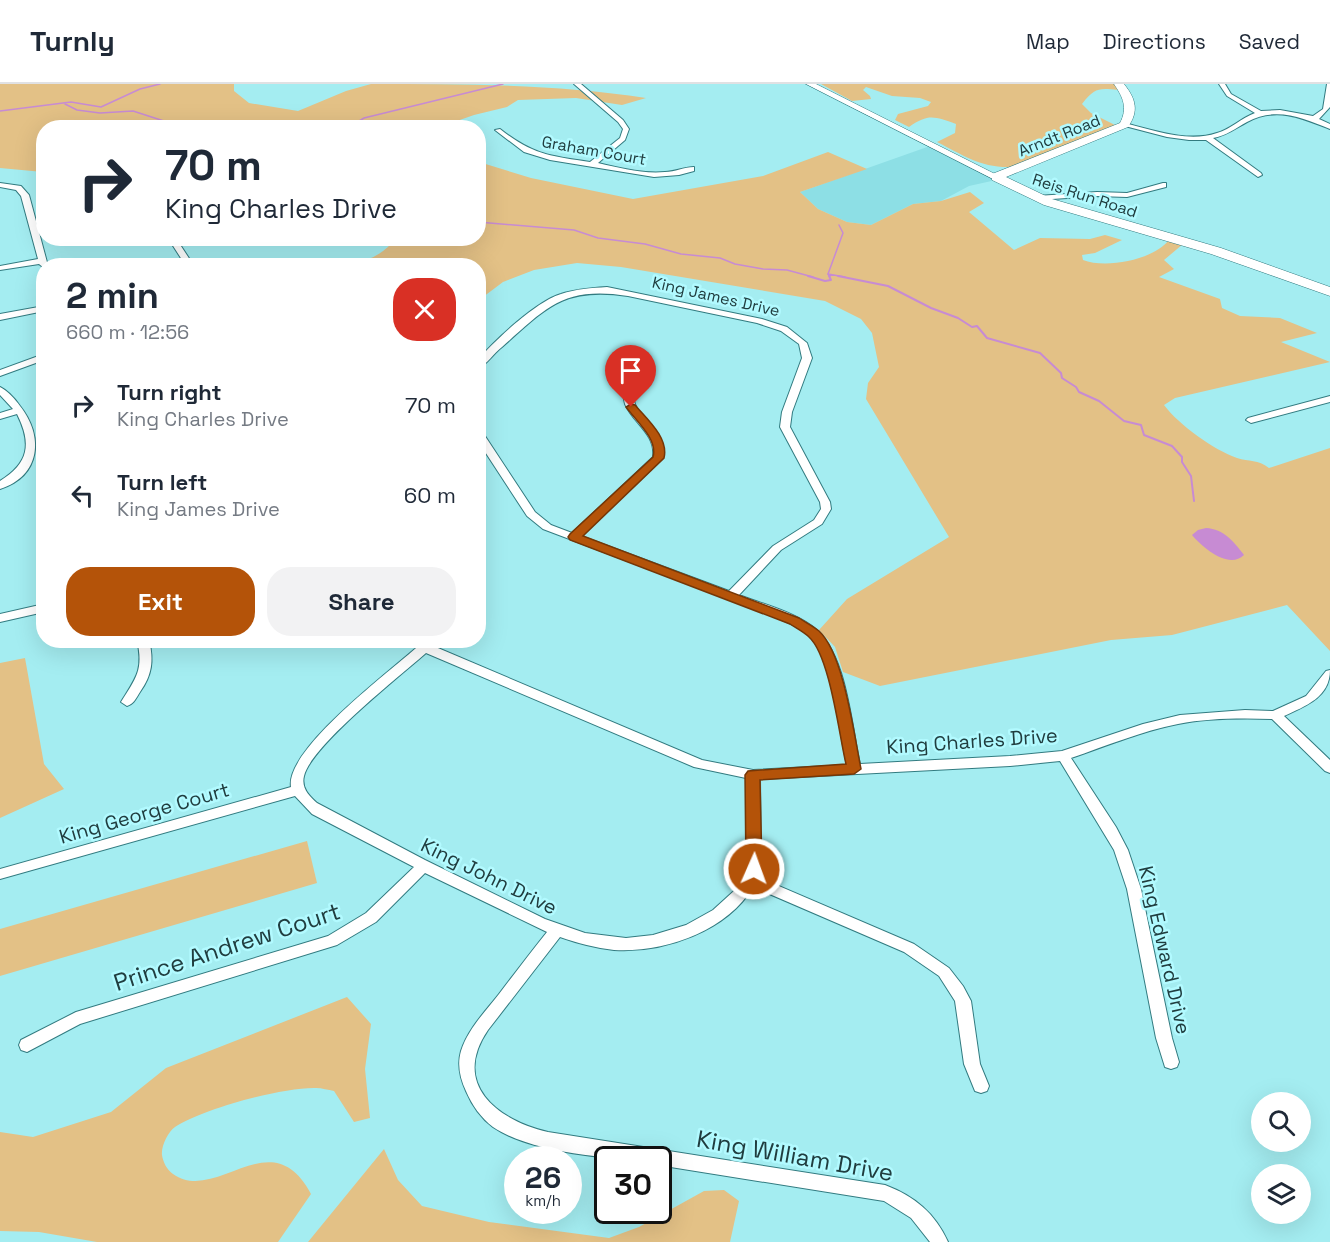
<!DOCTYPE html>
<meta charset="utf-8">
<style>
body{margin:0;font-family:"Space Grotesk",sans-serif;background:#f2f2f3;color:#1f2937;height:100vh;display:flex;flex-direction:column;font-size:22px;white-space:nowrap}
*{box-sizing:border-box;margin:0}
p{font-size:20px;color:#747a83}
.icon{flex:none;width:33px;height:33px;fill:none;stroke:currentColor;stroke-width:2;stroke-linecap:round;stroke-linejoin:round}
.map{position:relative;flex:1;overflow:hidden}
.side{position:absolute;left:36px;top:174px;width:450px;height:390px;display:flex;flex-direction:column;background:#fff;border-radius:24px;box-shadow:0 6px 24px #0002}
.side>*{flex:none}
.top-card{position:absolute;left:36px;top:36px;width:450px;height:126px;border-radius:24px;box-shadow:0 6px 24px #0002;background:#fff;color:#1f2937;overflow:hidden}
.controls{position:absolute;left:1251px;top:1008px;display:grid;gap:12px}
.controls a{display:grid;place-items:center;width:60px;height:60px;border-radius:50%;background:#fff;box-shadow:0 6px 24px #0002;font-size:30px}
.speed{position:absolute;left:504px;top:1062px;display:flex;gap:12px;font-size:30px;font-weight:700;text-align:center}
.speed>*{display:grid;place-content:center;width:78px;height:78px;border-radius:50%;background:#fff;box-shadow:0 6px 24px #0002;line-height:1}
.speed small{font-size:15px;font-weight:400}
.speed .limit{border:3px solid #111;border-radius:9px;background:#fff;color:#111}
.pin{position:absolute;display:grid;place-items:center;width:51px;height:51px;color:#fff;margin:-62px -26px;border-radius:50% 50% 50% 0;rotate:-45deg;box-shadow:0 0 6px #0007}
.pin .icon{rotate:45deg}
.me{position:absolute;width:66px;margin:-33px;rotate:2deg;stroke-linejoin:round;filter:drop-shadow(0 0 4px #0008)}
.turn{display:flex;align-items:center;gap:21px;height:126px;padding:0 30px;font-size:27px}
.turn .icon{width:78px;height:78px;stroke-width:2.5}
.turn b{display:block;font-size:42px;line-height:51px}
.round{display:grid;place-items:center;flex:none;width:63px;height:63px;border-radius:24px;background:#f2f2f3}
.head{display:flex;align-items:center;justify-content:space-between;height:102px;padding:0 30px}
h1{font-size:36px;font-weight:700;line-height:45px}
.cta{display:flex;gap:12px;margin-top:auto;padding:12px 30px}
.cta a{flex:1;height:69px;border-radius:24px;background:#b45309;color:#fff;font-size:24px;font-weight:700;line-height:69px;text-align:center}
.cta a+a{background:#f2f2f3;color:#1f2937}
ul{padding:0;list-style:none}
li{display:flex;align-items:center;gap:18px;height:90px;padding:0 30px}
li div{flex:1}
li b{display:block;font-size:22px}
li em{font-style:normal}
header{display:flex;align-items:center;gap:36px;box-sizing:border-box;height:84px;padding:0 30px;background:#fff;border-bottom:2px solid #e0e1e3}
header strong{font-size:28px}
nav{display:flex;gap:33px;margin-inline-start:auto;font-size:21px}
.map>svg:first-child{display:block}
.built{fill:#8ddfe5}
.green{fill:#e3c186}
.water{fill:#c78bd3}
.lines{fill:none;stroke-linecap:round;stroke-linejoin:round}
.stream-far1{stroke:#c78bd3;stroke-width:1.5}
.stream{stroke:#c78bd3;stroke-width:2}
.minor-casing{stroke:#327b80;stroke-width:2}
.tertiary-casing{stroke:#327b80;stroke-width:1}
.primary-casing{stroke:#327b80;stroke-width:1}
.minor{fill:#fff;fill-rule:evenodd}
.tertiary{fill:#fff;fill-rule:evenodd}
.primary{fill:#fff;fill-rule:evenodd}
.route{fill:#b45309;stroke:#753606;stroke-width:1.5}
.labels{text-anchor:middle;stroke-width:5;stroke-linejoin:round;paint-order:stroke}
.far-street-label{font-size:16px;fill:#203d3f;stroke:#b2faff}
.street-label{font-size:20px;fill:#203d3f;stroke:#b2faff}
.near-street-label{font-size:24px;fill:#203d3f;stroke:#b2faff}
</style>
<header>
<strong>Turnly</strong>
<nav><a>Map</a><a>Directions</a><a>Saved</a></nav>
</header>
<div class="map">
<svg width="1330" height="1158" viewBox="0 0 1330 1158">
<rect width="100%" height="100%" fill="#a4edf1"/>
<polygon class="built" points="930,62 996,96 969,102 941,117 913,120 871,141 847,138 818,125 800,108"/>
<g class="green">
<path d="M0,0H234V7L249,19L298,27L346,7L371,0C462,0 557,0 646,14L622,21L576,14L518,16L507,23L474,31L437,44H44L43,88L0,84Z"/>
<path d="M821,0H1115L1118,6C1098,4 1095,4 1082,20L1091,29L1117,42L1011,83C981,84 963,71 937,58L955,49L956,40C935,33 929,29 909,43L895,36L898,30L928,22L931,18L920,14L892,12L866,3L863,6L870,12L871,15L852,17Z"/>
<path d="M828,68L867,85L800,108L818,125L847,138L871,141L913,120L941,117L970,108L984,119L969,128L1014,166L1040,154L1090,155L1105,151L1122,156L1095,169L1082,171L1083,176C1106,185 1153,176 1169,156L1183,160L1164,176L1174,185L1159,193L1220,215L1222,224L1240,232L1280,234L1317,249L1281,258L1330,278L1175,314L1164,321C1179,341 1214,366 1237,374C1249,378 1258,375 1269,384L1330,364V567L1287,521L1172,551L1111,556L880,602L843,588L835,563L819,546L847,515L949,453L866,315L868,299L879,283L872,249L861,235L825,217L621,183L577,179L534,186L503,198L479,216L478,182H332C356,179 373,178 391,160L388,155L478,154L479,78L531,94L633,115L763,92Z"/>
<polygon points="25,574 44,680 64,705 0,734 0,579"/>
<polygon points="307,757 317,799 0,892 0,845"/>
<path d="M347,913L371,940L365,985L370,1034L354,1038L334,1007C328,1006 322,1004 316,1004C282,1003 203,1025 175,1043C168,1048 161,1062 162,1071C163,1078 167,1086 173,1090C217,1121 271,1035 311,1110L278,1158H97L39,1148L0,1147V1048L33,1053L111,1028L166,984Z"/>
<polygon points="384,1065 398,1096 422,1122 489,1138 609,1154 639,1143 704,1107 724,1106 739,1117 730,1158 308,1158"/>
</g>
<path class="water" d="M1206,444C1224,445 1234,458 1244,471C1229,486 1203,464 1192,451L1198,446Z"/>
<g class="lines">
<g class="stream-far1">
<polyline points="65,20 77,26 100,29 133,27 167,38 206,44"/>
<polyline points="0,27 71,18 101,23 140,5 160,0"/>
<polyline points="348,44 364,34 503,0"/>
<polyline points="478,138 574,146 598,154 645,160 681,170 720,174 735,180 763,185 787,186 813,193"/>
<polyline points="828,190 843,149 839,141"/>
<polyline points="830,193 828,190 845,193"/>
</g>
<g class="stream">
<polyline points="808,192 825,197 831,196 829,192"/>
<polyline points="838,192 888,202 931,224 958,234 972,243 977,242 987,254 1040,269 1061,289 1062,294 1076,303 1079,308 1099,317 1124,337 1141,341 1144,351 1172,362 1182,373 1182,378 1191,392 1194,417"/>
</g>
<g class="minor-casing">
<g id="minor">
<path d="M574,0H581L623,36L629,45L625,56L598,79C620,84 642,90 665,88C675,88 684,83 694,83V87L679,91L654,93L550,76L524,68L495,46L500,45C533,71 550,72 590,78L620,54L623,45L618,38Z"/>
<path d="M1219,0H1225L1231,10L1261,27L1280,26L1313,32L1323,25L1327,0H1330V23L1319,35L1330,40V45C1303,34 1276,22 1247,38C1236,44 1226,52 1213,54L1261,89L1262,91L1258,93L1206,56H1189L1167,53L1121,41L1124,39C1153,46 1188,59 1217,49C1231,45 1241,34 1255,29L1227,12Z"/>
<polygon points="0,99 21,102 29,111 48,182 44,182 44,184 39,180 0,186 0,182 38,175 21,112 16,106 0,103"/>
<polygon points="1163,99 1166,99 1166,103 1127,113 1097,112 1037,116 1033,114 1037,112 1097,108 1127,109"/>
<polygon points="168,154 194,154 179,159 194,182 186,182"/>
<polygon points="316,154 328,154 336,159 332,161"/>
<path d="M607,203L762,235L787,243L807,259L812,274L792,328L790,343L830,418L831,425L822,440L781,466L739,511C763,520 791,527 812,542C847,567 851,641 860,680L1010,672L1062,667L1143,640L1180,631L1245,626L1273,627L1306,612L1326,587L1330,586C1330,613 1306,622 1284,632L1330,676V689L1325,687L1272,635C1241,634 1208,634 1178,640C1142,647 1106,662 1071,674L1116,743L1128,766L1141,805L1172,954L1179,978L1177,983L1171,985L1165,983L1156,954L1127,805L1114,766L1060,677L1010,682L760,695L761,785L758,793L914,860L949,884L963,902L971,917L980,980L989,1002L987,1007L981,1009L975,1007L964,980L955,917L939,892L904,868L753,803C727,847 664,869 614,866C596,864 577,859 560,853L488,946C451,1000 497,1036 548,1048L885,1101C914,1112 935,1129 948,1158H930L911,1134L884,1117L658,1081V1076C613,1076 531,1069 493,1043C481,1034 472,1021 466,1007C460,994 457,981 461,967C468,945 485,928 499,910C515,889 531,868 547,848L425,789L376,838L337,861L80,940L27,968L21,966L19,961L21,956L76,928L328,852L366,829L414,783L312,730L295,712L0,795V785L291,703C285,666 388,589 416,564L401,556H419L702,676L753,686L847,681C840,646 835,582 812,555C803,544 788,539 776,533L543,445L527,432L478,357V346L483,349L535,428L551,441L572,449L653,373C656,350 633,339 625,320C622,310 623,301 624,291L629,288L634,291C633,301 631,311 635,320C643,340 666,350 663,374L581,452L729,507L773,462L814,436L821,425L820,418L780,343L782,328L802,274L799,260L781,247L757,239L628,212C564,202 547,223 502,263C494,269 487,280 478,285V276C495,256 537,217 561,210C576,205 591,204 607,203ZM426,569L694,683L746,694L747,785L735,806L713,826L686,841L653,851L626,854L585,849L545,835L425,776L317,719C309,712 301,704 304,692C311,662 400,592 426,569Z"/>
<polygon points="44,222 44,227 0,236 0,230"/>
<polygon points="44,270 44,276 0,292 0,286"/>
<path d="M0,303C8,307 15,315 20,322C44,352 41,392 0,405V397C29,379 32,360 17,330L0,335V329L13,325L0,311Z"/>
<polygon points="1330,312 1330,318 1251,339 1246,336 1248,334"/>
<polygon points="44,520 44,528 0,538 0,530"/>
<path d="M137,556H149C154,577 152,591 140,608C136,614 134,620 127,622L121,618C136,594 144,586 137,556Z"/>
</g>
</g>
<g class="tertiary-casing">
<polygon id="tertiary" points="806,0 816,0 1001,93 993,95"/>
</g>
<g class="primary-casing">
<path id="primary" d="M1114,0H1124C1136,15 1139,27 1128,43L1006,93L1052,115L1221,164L1330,203V212L1211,170L1044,121L992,96V90L1120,39C1128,24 1123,13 1114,0Z"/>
</g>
<use href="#minor" class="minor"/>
<use href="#tertiary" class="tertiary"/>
<use href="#primary" class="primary"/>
</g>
<path class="route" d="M631,320L635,321C647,335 669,354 664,374L583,452L799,534C805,538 813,542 819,547C844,570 854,651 861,685L854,690L760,696L762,785L760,790L754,791L748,790L746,785L745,691L748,687L846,680C839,651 830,572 809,553C804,548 796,544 790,540L570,456L568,453L570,450L653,373C658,355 636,337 626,323Z"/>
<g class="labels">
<g class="far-street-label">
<text transform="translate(1059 51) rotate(-22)" y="6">Arndt Road</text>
<text transform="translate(594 66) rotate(10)" y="6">Graham Court</text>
<text transform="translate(1085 111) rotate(18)" y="6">Reis Run Road</text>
<text transform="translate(716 212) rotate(13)" y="6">King James Drive</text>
</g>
<g class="street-label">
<text transform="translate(972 657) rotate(-4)" y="7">King Charles Drive</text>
<text transform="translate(144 729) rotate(-16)" y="7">King George Court</text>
<text transform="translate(489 792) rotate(26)" y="7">King John Drive</text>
<text transform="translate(1165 866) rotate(77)" y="7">King Edward Drive</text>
</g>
<g class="near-street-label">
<text transform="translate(227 863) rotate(-18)" y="8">Prince Andrew Court</text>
<text transform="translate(795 1072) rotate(10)" y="8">King William Drive</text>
</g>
</g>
</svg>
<div class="controls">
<a><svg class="icon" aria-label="search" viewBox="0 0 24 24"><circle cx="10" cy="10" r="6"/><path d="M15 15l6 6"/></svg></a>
<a><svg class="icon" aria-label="layers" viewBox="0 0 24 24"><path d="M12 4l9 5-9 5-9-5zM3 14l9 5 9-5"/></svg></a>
</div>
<div class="speed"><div>26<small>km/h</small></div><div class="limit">30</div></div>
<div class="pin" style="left:631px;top:323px;background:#d93025"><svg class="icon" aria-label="arrive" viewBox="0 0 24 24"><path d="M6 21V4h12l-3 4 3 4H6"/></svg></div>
<svg class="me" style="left:754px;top:785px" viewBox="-20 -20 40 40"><circle r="17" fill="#b45309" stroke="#fff" stroke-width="3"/><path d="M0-11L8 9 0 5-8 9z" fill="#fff"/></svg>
<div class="top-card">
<div class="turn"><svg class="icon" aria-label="right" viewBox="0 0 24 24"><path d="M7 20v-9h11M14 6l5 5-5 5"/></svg><div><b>70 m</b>King Charles Drive</div></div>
</div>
<section class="side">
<div class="head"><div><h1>2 min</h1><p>660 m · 12:56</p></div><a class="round" style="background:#d93025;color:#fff"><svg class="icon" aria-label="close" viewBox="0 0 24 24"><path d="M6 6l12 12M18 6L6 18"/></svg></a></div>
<ul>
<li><svg class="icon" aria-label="right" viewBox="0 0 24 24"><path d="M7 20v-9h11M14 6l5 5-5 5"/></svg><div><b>Turn right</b><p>King Charles Drive</p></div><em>70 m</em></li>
<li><svg class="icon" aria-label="left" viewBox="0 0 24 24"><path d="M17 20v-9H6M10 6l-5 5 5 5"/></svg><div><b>Turn left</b><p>King James Drive</p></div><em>60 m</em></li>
</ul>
<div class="cta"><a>Exit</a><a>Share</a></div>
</section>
</div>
